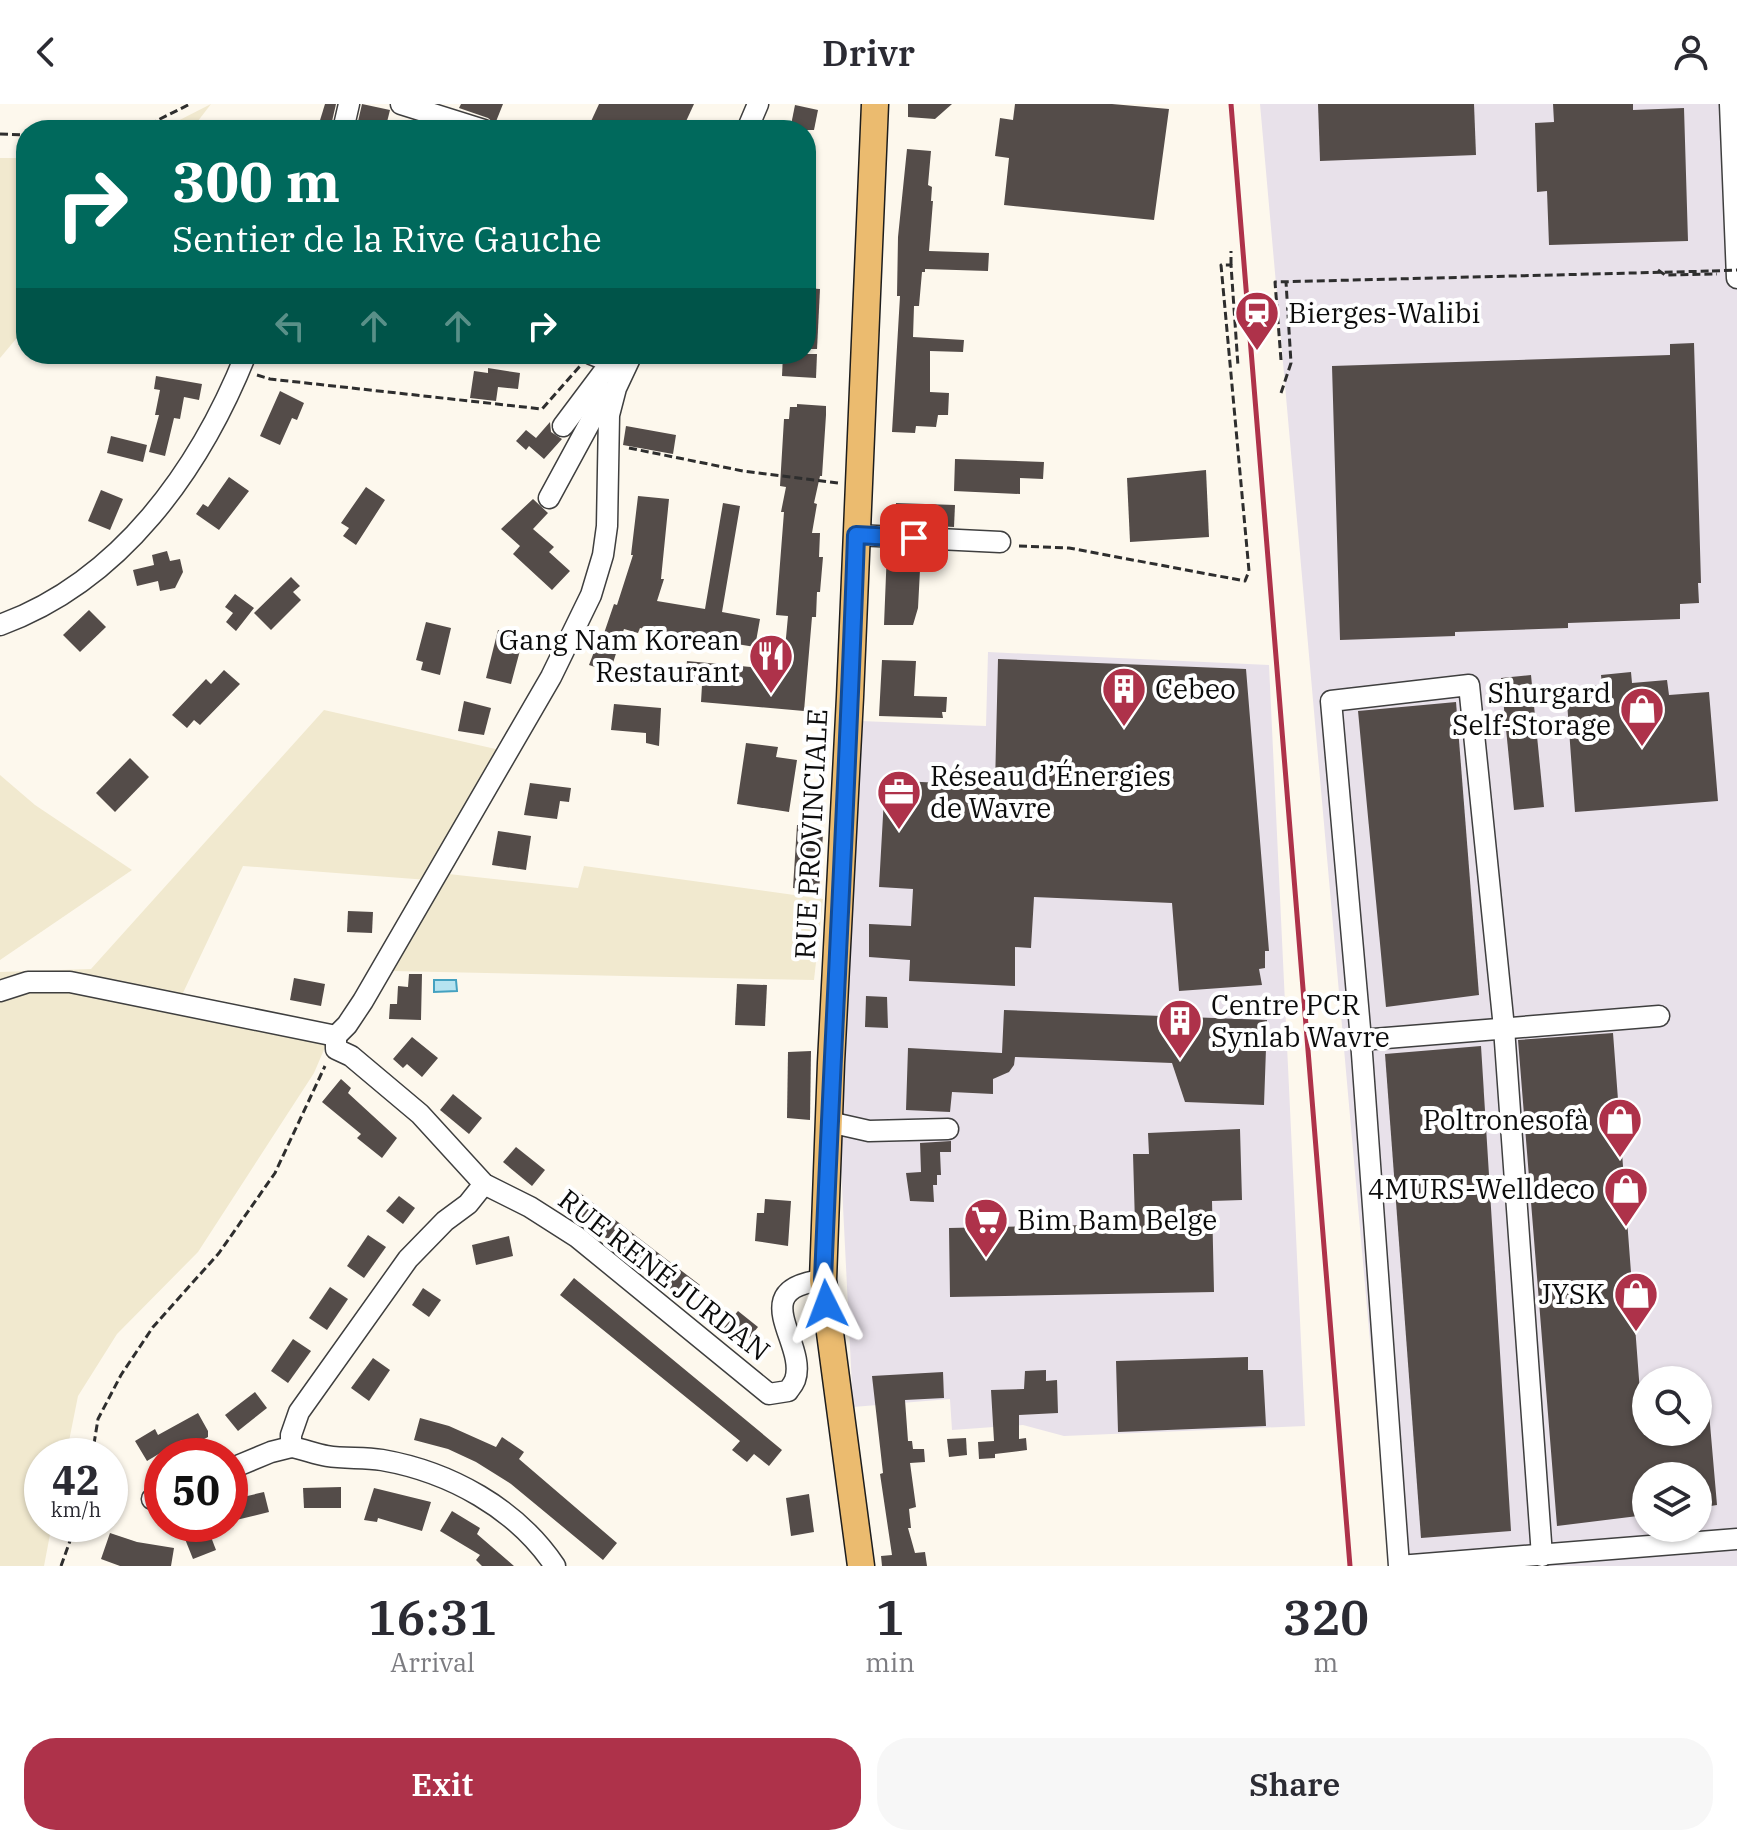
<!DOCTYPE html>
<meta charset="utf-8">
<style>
body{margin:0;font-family:"IBM Plex Serif",serif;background:#f7f7f7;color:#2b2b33;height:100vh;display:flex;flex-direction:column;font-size:30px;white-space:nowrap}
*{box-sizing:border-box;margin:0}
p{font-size:26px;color:#7c7c81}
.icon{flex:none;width:44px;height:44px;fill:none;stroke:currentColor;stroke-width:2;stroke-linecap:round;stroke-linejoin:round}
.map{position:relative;height:1462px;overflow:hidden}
.side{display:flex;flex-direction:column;background:#fff;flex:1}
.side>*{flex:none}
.guide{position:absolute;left:16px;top:16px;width:800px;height:244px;border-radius:32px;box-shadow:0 2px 6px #0004;background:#00695c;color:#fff;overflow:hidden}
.tools{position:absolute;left:1632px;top:1262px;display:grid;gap:16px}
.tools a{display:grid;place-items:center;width:80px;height:80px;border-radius:50%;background:#fff;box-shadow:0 2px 6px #0004;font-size:40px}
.speed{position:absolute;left:24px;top:1334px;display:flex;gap:16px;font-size:40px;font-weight:700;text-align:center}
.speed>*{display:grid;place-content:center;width:104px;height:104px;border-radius:50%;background:#fff;box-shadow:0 2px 6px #0004;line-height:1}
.speed small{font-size:20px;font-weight:400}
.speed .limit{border:12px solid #d22;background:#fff;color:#111}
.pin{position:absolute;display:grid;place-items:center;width:68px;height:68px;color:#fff;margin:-34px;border-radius:16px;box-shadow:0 4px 12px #0006}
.me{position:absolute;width:88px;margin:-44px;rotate:357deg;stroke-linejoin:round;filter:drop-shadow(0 0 6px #0008)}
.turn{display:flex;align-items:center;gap:28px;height:168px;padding:0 24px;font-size:36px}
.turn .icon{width:104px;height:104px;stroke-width:2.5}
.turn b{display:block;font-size:56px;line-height:68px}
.lanes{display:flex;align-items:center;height:76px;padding:0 24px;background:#0003;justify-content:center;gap:40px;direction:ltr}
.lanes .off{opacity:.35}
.eta{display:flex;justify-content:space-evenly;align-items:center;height:136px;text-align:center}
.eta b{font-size:48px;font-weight:600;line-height:56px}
.cta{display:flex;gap:16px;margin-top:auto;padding:16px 24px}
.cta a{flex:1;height:92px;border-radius:32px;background:#ae324a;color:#fff;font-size:32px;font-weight:600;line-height:92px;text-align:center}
.cta a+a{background:#f7f7f7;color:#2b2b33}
header{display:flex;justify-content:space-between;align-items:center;height:104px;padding:0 24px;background:#fff;font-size:36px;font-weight:600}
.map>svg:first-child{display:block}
.industrial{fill:#e8e1ea;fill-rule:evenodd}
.farmland{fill:#f1e9cf}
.water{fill:#b6e3f0;stroke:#44a1c0;stroke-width:2}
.building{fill:#544c49}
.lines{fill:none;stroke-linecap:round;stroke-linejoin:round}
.minor-casing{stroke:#3f3f3f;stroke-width:23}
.major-casing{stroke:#1d1d1d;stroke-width:29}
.path{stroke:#2e2e2e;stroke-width:3;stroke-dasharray:8 4;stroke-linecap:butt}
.minor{stroke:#fff;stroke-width:20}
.major{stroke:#ebbb6f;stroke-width:26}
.rail{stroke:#ae324a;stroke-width:5}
.path-bridge{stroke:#2e2e2e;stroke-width:3;stroke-dasharray:8 4;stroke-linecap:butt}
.route-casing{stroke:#114b97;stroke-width:20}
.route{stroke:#1a73e8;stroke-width:14}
.labels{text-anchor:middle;stroke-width:8;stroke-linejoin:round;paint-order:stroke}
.poi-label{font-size:28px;fill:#0c0c0c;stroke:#fff;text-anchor:start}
.street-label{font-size:28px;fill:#0c0c0c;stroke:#fff}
</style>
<header><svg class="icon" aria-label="back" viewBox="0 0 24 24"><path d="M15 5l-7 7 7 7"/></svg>Drivr<svg class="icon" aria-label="person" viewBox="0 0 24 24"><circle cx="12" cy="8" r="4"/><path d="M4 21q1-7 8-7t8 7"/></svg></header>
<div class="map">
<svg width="1737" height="1462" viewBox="0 0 1737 1462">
<rect width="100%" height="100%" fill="#fdf8ed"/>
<g class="industrial">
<path d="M1260,0H1737V1462H1390ZM1646,1276H1698V1328H1646ZM1646,1372H1698V1424H1646Z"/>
<polygon points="988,548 1269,561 1305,1322 1064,1332 1023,1321 952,1326 950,1295 853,1303 841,1062 860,617 986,622"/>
</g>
<g class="farmland">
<polygon points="211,0 191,26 160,26"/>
<polygon points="0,54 26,54 26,223 0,254"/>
<polygon points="324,606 500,646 430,768 578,784 584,762 823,795 814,876 392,867 428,776 243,762 182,891 332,927 314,969 198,1148 117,1230 78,1292 66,1352 42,1352 42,1420 52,1420 44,1462 0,1462 0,868 91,865"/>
<polygon points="0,671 35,701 132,766 0,856"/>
</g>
<polygon class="water" points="434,876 456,876 457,887 434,888"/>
<g class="building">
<polygon points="325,0 336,0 330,26 317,26"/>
<polygon points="362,0 390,6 385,26 356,26"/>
<polygon points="461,0 503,0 495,20 488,14 459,4"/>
<polygon points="599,0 694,0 682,26 587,26"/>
<polygon points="908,0 952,0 935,15 908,13"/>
<polygon points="1015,0 1112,0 1169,5 1154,116 1004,101 1009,54 995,52 1000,14 1013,16"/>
<polygon points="1318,0 1474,0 1476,51 1320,57"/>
<polygon points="1553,0 1633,0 1633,6 1684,4 1688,137 1549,141 1547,87 1537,88 1535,19 1554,18"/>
<polygon points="795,1 818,6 814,26 790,26"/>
<polygon points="907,45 931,47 928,81 932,83 931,97 933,97 929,147 989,149 988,167 925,165 925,168 922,168 919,202 914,202 913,233 964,236 963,248 930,247 930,288 949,289 948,311 938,311 936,323 916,322 915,329 892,328 900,192 897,192 898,133"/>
<polygon points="806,184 820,185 817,245 806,245"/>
<polygon points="1694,239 1701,479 1698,479 1699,499 1680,500 1680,515 1568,519 1568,524 1455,528 1455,532 1340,536 1332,262 1670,251 1670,240"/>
<polygon points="783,250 817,250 816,274 782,272"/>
<polygon points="488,264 520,269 518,285 498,283 496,297 470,294 474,267 488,269"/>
<polygon points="156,272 202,280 199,296 184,293 180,315 174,314 165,352 149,348 159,311 155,311 160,286 154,285"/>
<polygon points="280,287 304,299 297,316 292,314 280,341 260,332"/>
<polygon points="797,300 826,302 826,311 822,372 820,372 814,399 817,400 812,429 820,429 819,453 823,453 820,488 817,488 816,513 812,513 804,607 701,598 702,581 685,578 687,557 783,566 788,512 776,511 784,408 781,408 786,383 780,382 784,315 789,315 790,303 797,303"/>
<polygon points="550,318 551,328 562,335 544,355 529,342 526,346 516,337 526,326 536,334"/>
<polygon points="626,322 676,331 673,350 623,341"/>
<polygon points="111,332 147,341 143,358 107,349"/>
<polygon points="955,355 1044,358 1043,375 1020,374 1020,390 954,387"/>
<polygon points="1206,366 1209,433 1130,438 1127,374"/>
<polygon points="229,373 249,387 219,426 196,410 203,400 208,403"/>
<polygon points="366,383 385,396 356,441 343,432 349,424 341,419"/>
<polygon points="101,386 123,395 110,426 88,417"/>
<polygon points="638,392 669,395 661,475 664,475 657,497 705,505 723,399 740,402 722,508 760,515 755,543 640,524 638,529 624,525 610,568 589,561 597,540 600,541 614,500 617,501 633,451 631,451"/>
<polygon points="533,395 548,409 533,425 554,443 549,448 570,467 552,486 513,450 520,442 501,425"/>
<polygon points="896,399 955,401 954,423 895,420"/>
<polygon points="887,446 918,447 917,466 920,466 918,504 913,521 884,521"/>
<polygon points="167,447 170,457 180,455 183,468 175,484 160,487 158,477 137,482 133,466 154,461 152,451"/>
<polygon points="291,473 300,482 293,488 301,496 271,526 254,509"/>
<polygon points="235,490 254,504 236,527 226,518 233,509 225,503"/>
<polygon points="89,506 106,523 80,548 63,531"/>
<polygon points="426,518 451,524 440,571 421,566 423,558 416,556"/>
<polygon points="498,526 516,529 514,537 522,539 511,580 486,574"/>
<polygon points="998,555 1246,565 1269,847 1265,847 1265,864 1259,865 1262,881 1179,887 1172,799 1034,793 1031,844 1015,843 1015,882 909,877 910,856 869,853 869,820 911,822 913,785 879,783 885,676 995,682"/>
<polygon points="882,556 916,557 914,592 947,593 946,608 942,608 943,614 879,612"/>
<polygon points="224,566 240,580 200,621 194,616 187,624 172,611 206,575 211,580"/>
<polygon points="1631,568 1632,579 1667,576 1669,591 1709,588 1718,697 1575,708 1566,584 1602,581 1601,571"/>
<polygon points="1531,571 1544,703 1514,706 1501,574"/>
<polygon points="464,597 491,604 484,631 458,627"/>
<polygon points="1456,598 1479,891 1386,903 1358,607"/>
<polygon points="614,600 661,604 659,642 646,639 646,629 611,626"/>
<polygon points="746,639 778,643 776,653 797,656 789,708 737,700"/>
<polygon points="130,654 149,673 115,708 96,689"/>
<polygon points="530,679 571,684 569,698 560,697 557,715 524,711"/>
<polygon points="797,721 810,722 810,730 823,730 819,788 793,784"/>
<polygon points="498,727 531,732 526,766 492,761"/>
<polygon points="348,807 373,808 372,829 347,828"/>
<polygon points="409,870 422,870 421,916 389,915 390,900 397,900 398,882 408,883"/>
<polygon points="294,874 325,880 321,902 290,896"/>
<polygon points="737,880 767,881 765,922 735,921"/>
<polygon points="866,892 887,893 888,924 865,923"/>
<polygon points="1004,906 1267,916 1264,1001 1185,998 1172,959 1015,953 1014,961 1009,968 993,975 993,990 952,988 950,1008 906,1006 908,944 1002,949"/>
<polygon points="1613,929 1642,1315 1646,1314 1646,1328 1698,1328 1698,1298 1708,1297 1717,1401 1698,1404 1698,1372 1646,1372 1646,1411 1557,1422 1518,936"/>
<polygon points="412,933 438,954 422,973 407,960 403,964 393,955"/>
<polygon points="1481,942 1511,1427 1421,1434 1385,950"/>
<polygon points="811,947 810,1016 787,1014 788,948"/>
<polygon points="341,975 351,984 348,989 397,1034 382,1054 357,1034 361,1030 322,998"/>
<polygon points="453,990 482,1014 469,1030 440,1006"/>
<polygon points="1240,1025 1242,1096 1212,1097 1214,1188 950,1193 949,1124 1135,1120 1133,1050 1149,1050 1148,1029"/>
<polygon points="951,1037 951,1048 940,1048 941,1071 937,1071 937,1081 933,1081 934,1098 910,1097 906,1069 921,1068 920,1039"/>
<polygon points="516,1043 545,1066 532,1082 503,1058"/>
<polygon points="571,1082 700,1181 686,1199 658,1173 558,1098"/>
<polygon points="399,1092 415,1104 403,1120 386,1107"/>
<polygon points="765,1095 791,1097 788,1142 755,1137 757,1109 764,1109"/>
<polygon points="368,1131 386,1143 364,1174 347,1162"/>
<polygon points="509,1132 513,1152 476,1161 472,1141"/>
<polygon points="574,1174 782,1346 769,1362 754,1350 747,1358 732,1346 740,1337 560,1191"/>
<polygon points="330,1183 348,1195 327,1226 309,1214"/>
<polygon points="423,1184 441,1196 429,1213 412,1201"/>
<polygon points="738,1207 758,1223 742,1243 722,1226"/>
<polygon points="293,1235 311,1247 288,1279 271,1267"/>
<polygon points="1248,1253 1248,1266 1263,1266 1266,1322 1118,1328 1116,1257"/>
<polygon points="373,1254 390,1266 369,1297 351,1284"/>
<polygon points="1046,1266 1046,1277 1057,1276 1058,1309 1019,1311 1019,1335 1026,1334 1027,1346 995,1350 995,1354 979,1355 978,1338 994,1337 991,1286 1024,1285 1025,1267"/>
<polygon points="943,1268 944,1294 905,1296 908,1337 912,1337 913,1345 924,1345 925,1358 910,1359 916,1403 909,1405 911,1424 908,1424 915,1449 925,1448 927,1462 882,1462 881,1452 892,1451 880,1370 883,1369 872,1272"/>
<polygon points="255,1288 267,1304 238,1327 225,1311"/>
<polygon points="198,1309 208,1327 208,1333 187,1344 182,1336 147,1357 135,1337 155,1325 158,1331"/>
<polygon points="420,1314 449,1322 496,1343 502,1333 524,1348 519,1355 617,1439 603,1456 511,1380 476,1358 448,1345 414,1336"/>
<polygon points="966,1334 967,1351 949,1353 947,1335"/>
<polygon points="341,1383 341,1404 304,1404 303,1384"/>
<polygon points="374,1384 431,1398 422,1427 378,1414 377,1418 364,1416"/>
<polygon points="264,1388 269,1408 232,1417 230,1396"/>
<polygon points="809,1390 814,1428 791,1432 786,1394"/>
<polygon points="452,1407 480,1424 477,1430 514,1462 482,1462 476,1456 480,1451 440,1427"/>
<polygon points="179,1420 206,1420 216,1446 193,1455"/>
<polygon points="110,1429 137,1438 174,1444 171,1462 120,1462 101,1455"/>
</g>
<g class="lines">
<g class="minor-casing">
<g id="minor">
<polyline points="401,0 484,26"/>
<polyline points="1730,0 1737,174"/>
<polyline points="343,26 349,0"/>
<polyline points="747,26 758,0"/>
<polyline points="591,250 621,262"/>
<polyline points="563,322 611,258"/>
<polyline points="549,394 606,289"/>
<polyline points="856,431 1000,438"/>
<path d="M0,521C121,477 200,365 246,250"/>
<polyline points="0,887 28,878 70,878 336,932"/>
<polyline points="1659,912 1361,936 1399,1462 1737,1435"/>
<polyline points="336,932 347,921 363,897 551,573 591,491 603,451 607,422 609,311 616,284 632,250"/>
<path d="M336,932V945L351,952L420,1010L484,1080L530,1103L577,1133L769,1290L788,1287C790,1284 793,1281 795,1276C808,1239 743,1185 823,1176"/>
<polyline points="1361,936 1331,597 1469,581 1504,924 1542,1452"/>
<polyline points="829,1018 869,1027 948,1025"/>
<path d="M291,1343C303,1345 315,1350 327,1352C345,1355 363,1353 382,1356C450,1368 516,1404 555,1462"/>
<polyline points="230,1365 271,1348 291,1343 291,1331 299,1308 408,1155 445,1117 468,1100 484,1080"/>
<polyline points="152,1395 162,1391"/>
</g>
</g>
<g class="major-casing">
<polyline id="major" points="861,1462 823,1176 831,959 850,593 875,0"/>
</g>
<g class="path">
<polyline points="138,26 190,0"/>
<polyline points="0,30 26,31"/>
<polyline points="1231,161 1231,147"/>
<polyline points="1658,166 1665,171 1717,170"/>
<polyline points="1281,256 1275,178 1712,167"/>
<polyline points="257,271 270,275 542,305 580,262"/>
<polyline points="1281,289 1291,259 1286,178"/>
<polyline points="629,344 743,367 838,379"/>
<polyline points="1019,442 1069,444 1245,477 1249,467 1221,161 1231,161 1238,262"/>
<polyline points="92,1352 98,1315 121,1271 153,1223 219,1149 275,1069 325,962"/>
<polyline points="61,1462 76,1420"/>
</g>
<use href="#minor" class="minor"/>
<use href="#major" class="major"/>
<polyline class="rail" points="1231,0 1350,1462"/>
<polyline class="path-bridge" points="1712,167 1737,166"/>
</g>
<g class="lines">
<g class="route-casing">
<path id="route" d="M826,1200L823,1176C833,927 848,679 856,431L914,434"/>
</g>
<use href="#route" class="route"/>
</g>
<defs>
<g id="station-pin" transform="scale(2.3)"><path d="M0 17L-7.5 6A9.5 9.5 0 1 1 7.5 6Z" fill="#ae324a" stroke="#fff"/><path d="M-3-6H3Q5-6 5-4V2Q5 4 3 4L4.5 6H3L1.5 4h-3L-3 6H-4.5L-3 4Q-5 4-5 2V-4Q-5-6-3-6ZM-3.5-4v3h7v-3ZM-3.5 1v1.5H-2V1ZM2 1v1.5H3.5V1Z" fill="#fff"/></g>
<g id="restaurant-pin" transform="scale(2.3)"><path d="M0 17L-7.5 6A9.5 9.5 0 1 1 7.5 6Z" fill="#ae324a" stroke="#fff"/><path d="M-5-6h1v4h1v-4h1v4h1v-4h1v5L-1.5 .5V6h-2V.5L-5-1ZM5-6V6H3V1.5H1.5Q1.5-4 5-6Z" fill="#fff"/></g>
<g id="building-pin" transform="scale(2.3)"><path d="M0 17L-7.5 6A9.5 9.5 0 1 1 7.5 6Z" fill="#ae324a" stroke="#fff"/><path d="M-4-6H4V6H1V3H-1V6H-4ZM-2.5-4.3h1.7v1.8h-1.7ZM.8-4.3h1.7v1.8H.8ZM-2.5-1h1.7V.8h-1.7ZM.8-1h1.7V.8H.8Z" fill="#fff"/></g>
<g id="shop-pin" transform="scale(2.3)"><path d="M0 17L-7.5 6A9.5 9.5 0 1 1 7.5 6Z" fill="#ae324a" stroke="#fff"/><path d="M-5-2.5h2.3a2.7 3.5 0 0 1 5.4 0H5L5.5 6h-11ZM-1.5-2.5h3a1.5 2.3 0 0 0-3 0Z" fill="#fff"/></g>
<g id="office-pin" transform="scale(2.3)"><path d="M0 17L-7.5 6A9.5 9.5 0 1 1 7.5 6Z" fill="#ae324a" stroke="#fff"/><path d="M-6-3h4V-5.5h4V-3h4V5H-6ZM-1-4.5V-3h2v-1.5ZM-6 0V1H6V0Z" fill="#fff"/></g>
<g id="supermarket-pin" transform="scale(2.3)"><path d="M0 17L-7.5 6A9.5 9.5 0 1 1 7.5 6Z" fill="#ae324a" stroke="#fff"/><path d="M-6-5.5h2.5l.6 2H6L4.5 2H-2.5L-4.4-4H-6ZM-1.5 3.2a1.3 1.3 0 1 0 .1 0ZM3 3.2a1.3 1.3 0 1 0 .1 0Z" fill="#fff"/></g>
</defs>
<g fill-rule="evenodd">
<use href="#station-pin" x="1257" y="209"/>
<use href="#restaurant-pin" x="771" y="552"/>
<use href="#building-pin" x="1124" y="585"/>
<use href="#shop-pin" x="1642" y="605"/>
<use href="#office-pin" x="899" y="688"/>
<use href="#building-pin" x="1180" y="917"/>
<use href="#shop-pin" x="1620" y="1016"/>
<use href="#shop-pin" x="1626" y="1085"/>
<use href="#supermarket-pin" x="986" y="1116"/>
<use href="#shop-pin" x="1636" y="1190"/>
</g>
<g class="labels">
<g class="poi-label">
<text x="1288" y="219">Bierges-Walibi</text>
<text x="740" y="546" text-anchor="end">Gang Nam Korean<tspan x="740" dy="32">Restaurant</tspan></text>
<text x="1155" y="595">Cebeo</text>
<text x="1611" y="599" text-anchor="end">Shurgard<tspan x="1611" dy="32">Self-Storage</tspan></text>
<text x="930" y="682">Réseau d’Énergies<tspan x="930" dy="32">de Wavre</tspan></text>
<text x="1211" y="911">Centre PCR<tspan x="1211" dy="32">Synlab Wavre</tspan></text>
<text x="1589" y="1026" text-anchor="end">Poltronesofà</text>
<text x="1595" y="1095" text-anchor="end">4MURS-Welldeco</text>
<text x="1017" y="1126">Bim Bam Belge</text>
<text x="1605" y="1200" text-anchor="end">JYSK</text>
</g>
<g class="street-label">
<text transform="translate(811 730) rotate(-87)" y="10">RUE PROVINCIALE</text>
<text transform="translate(664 1171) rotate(38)" y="10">RUE RENÉ JURDAN</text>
</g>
</g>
</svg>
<div class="tools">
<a><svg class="icon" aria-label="search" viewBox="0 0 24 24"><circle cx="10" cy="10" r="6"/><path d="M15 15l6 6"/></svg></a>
<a><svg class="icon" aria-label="layers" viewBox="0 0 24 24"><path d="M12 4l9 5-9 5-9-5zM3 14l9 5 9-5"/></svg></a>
</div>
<div class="speed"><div>42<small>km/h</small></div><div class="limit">50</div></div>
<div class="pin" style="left:914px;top:434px;background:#d93025"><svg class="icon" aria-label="arrive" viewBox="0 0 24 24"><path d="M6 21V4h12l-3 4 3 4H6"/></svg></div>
<svg class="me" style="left:826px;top:1200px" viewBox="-20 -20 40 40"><path d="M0-17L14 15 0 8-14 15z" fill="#1a73e8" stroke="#fff" stroke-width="4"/></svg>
<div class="guide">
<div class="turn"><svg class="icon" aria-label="right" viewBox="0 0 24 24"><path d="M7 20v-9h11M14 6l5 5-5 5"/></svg><div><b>300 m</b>Sentier de la Rive Gauche</div></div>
<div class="lanes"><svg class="icon off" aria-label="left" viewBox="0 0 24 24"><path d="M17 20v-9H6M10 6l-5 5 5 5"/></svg><svg class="icon off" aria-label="ahead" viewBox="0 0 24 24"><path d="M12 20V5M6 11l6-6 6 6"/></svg><svg class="icon off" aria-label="ahead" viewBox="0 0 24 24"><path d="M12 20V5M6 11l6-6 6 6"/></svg><svg class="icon" aria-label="right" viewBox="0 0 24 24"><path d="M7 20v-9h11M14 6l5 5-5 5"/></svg></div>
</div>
</div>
<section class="side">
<div class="eta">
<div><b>16:31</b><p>Arrival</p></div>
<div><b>1</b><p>min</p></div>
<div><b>320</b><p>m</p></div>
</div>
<div class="cta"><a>Exit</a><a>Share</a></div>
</section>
